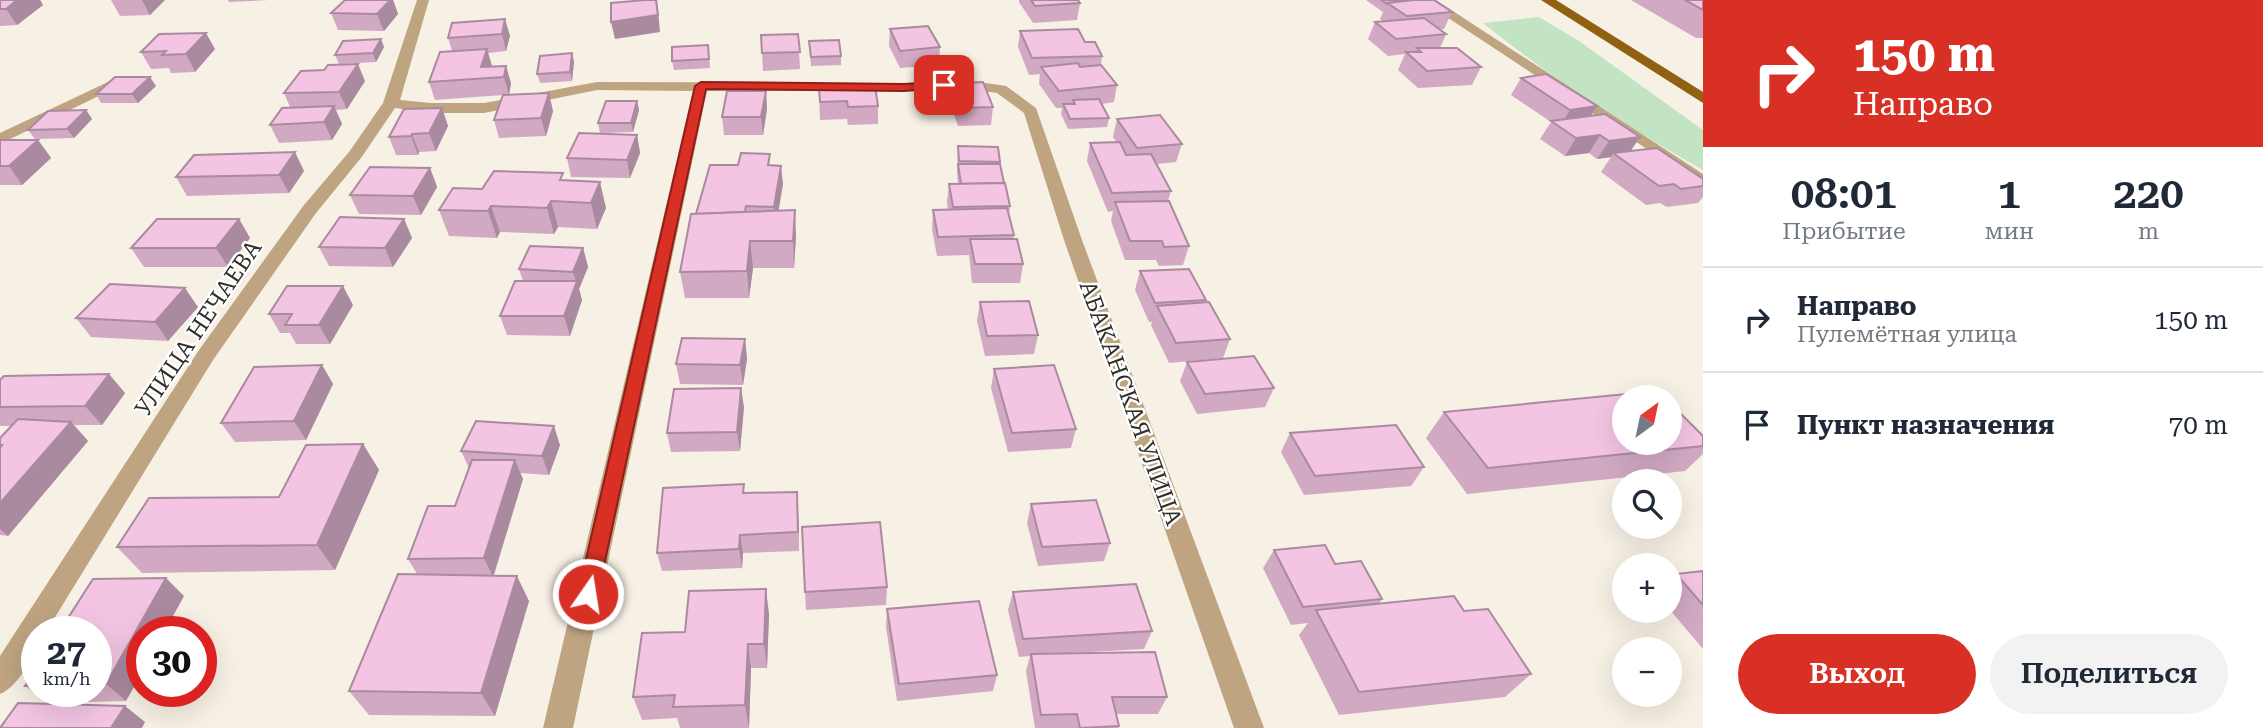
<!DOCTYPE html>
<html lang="ru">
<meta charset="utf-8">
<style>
body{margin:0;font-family:"Roboto Serif",serif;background:#f2f2f3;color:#1f2937;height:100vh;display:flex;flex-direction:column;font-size:26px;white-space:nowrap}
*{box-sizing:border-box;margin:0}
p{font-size:23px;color:#747a83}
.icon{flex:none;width:38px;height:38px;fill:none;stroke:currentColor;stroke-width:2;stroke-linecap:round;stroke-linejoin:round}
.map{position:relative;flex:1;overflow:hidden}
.panel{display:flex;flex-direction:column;background:#fff;width:560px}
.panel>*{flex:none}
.banner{background:#d93025;color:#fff;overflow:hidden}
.needle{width:46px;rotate:33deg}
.tools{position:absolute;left:1612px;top:385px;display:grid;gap:14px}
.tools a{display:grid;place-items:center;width:70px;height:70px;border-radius:50%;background:#fff;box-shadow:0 7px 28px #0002;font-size:35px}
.speed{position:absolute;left:21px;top:616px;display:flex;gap:14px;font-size:35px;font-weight:700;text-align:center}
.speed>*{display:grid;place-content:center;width:91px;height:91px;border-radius:50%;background:#fff;box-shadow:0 7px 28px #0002;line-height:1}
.speed small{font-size:18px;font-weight:400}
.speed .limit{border:10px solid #d22;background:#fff;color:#111}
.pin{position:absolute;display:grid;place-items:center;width:60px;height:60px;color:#fff;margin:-30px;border-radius:14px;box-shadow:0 4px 10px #0006}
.me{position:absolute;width:77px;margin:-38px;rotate:13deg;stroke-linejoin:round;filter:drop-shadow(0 0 5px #0008)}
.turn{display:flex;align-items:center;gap:24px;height:147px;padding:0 35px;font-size:32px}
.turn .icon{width:91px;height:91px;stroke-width:2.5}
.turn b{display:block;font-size:49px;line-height:60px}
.eta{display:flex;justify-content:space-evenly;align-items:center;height:119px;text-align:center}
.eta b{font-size:42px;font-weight:600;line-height:49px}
.action{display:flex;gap:14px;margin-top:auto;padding:14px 35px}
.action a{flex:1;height:80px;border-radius:42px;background:#d93025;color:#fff;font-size:28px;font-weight:600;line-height:80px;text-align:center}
.action a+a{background:#f2f2f3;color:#1f2937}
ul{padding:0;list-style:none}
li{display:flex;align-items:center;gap:21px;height:105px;padding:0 35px;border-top:2px solid #e0e1e3}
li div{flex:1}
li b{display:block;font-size:26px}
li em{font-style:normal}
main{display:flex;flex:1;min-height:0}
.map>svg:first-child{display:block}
.green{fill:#c2e4c3}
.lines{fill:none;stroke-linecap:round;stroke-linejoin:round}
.minor{fill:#bea481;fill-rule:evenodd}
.major{fill:#916112;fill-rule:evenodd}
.wall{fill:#d1a9c3}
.shaded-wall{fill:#aa8a9f}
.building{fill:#f3c5e3;stroke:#aa8a9f;stroke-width:2}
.route{fill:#d93025;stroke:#8d1f18;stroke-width:2}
.labels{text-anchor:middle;stroke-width:5;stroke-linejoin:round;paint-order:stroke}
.street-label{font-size:23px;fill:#302e29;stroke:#fefefe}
</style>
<main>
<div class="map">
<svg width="1703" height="728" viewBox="0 0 1703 728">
<rect width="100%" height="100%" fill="#f7f0e5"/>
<path class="green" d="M1539,17L1579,41L1703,130V170C1626,127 1551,78 1483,23Z"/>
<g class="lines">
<g class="minor">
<path d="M417,0H429L400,100L431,103H484L597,82L904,83L965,80L1006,86L1036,108L1082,240L1264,728H1234L1064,240L1024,113L997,93L965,88L904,91H707L573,728H543L693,91L597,90L484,113H431L395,108L361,158L316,213L213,360L46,632H37C37,652 20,686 0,694V656L199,350L304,205L349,152L383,103Z"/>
<polygon points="1421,0 1436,0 1703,174 1703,186"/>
<polygon points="110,81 117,85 115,88 0,144 0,133"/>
</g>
<polygon class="major" points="1541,0 1556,0 1703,92 1703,103"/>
</g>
<g class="wall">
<polygon points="0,0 40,0 43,5 17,25 0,26"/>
<polygon points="111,0 165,0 150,15 120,16"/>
<polygon points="228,0 269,0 229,2"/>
<polygon points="345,0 393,0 398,14 384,31 338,30 331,13"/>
<polygon points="1019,0 1078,0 1080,3 1077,20 1033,23 1019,2"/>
<polygon points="1366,0 1434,0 1452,12 1444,29 1439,29 1446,34 1440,48 1481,67 1472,85 1418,88 1398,70 1405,54 1388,56 1368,39 1375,22 1384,22 1380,19 1383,12"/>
<polygon points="1631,0 1703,0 1703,38 1696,38"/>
<polygon points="452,23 510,36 506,51 488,53 492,67 511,83 509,95 553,111 546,136 499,138 494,120 503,95 435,100 429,82 452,51 448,38"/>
<polygon points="890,29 940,47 939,65 900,68 889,46"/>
<polygon points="1020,31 1085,42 1102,56 1101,65 1117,85 1114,102 1102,104 1109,118 1107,127 1068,129 1061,114 1062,108 1056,108 1039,84 1040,74 1029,75 1018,47"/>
<polygon points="798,34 800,69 763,71 762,53"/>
<polygon points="809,41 841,56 841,65 811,66"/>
<polygon points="708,45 710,68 674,70 672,61"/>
<polygon points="384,47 376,62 339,64 335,55"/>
<polygon points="215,49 195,72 171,73 169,68 151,69 141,52"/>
<polygon points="572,53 574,62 572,81 540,83 537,74"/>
<polygon points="1521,78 1597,106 1591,116 1640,137 1630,151 1703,179 1703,197 1698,203 1667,207 1660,203 1646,205 1601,172 1611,157 1597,159 1589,153 1565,156 1540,139 1551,122 1511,95"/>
<polygon points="365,81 347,109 336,110 342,124 332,140 279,143 270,125 290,107 284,93"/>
<polygon points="951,84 993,107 991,125 958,126 949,101"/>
<polygon points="156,86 138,103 101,103 96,94"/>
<polygon points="819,88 878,106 878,124 848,125 847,119 820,120"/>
<polygon points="766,91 767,109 763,135 724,135 722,117"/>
<polygon points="637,101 639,110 633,132 600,133 598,123"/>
<polygon points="442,108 448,126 436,151 419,152 418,155 396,155 389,137"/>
<polygon points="86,110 92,119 74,138 35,139 28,130"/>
<polygon points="1117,119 1182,144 1176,162 1157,164 1171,191 1168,201 1189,246 1183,265 1159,266 1156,260 1125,260 1111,221 1113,211 1108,212 1087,161 1090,143 1117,143 1113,137"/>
<polygon points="637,135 640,153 630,178 571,177 567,158"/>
<polygon points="0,140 38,140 51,158 22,185 0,185"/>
<polygon points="958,146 1000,162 1010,206 1009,216 1014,235 1013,239 1023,264 1020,283 972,283 969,255 937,256 932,229 933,210 948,210 947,202 949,184 958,184 957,173"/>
<polygon points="771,165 783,184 778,211 796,236 794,268 753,268 749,298 685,298 680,272 696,214"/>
<polygon points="430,168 437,187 421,215 359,214 350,195"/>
<polygon points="304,171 289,193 187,196 176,177"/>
<polygon points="565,180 606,208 597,229 558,227 554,234 500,232 497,238 449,236 439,210 482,189"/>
<polygon points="239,219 250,238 228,267 144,267 131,248"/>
<polygon points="404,219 412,238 393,267 329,266 319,247"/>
<polygon points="583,248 588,267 579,289 582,300 570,336 507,335 500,316 523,281 519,269"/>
<polygon points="1140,271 1206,300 1205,303 1230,339 1223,358 1169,363 1151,325 1152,322 1149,322 1135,290"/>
<polygon points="980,302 1038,335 1034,354 985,356 977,321"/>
<polygon points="353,305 330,344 296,344 290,333 280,333 269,314"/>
<polygon points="198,307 168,341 91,337 76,318"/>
<polygon points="745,339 747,359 743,385 680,384 676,364"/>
<polygon points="1187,362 1274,388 1265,407 1197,414 1180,381"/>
<polygon points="322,365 333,384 306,440 235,442 221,423"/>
<polygon points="994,369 1076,429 1071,448 1008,452 991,388"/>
<polygon points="0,380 125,393 102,425 74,425 88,441 8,536 0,535 0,438 11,426 0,426"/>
<polygon points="744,407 740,451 671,452 667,433"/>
<polygon points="1444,412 1703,436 1703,454 1685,471 1467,494 1426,438"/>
<polygon points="1290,433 1424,467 1411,486 1304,495 1281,452"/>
<polygon points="363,444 379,470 335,570 142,573 117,547 279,497"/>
<polygon points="560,445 549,475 520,473 523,479 494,575 529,601 495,716 369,715 349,691 417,574 408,559 455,506 469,468 461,451"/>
<polygon points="745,493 798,510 799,551 743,553 742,568 662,571 657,553"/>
<polygon points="1031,504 1110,543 1104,561 1038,566 1027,523"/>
<polygon points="1274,550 1335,564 1382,599 1379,604 1464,611 1531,674 1505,697 1339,715 1299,635 1308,623 1291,625 1263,568"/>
<polygon points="1703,571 1703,649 1670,610 1670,580 1676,574"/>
<polygon points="887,587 886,605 806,610 805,592"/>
<polygon points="1013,592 1152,631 1144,649 1071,653 1167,697 1158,714 1116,714 1119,726 1118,728 1035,728 1026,671 1030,656 1019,657 1008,610"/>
<polygon points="184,596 164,632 142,632 126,701 48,703 25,686 37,667 37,691 96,691 96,632"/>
<polygon points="887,609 997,675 993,691 897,701 886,627"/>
<polygon points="769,614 767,668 751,668 749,728 680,728 677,718 642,720 633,697 685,632"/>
</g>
<g class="shaded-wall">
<polygon points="17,0 40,0 43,5 17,25 6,9"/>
<polygon points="142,0 165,0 150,15"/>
<polygon points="390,0 393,0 398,14 384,31 377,14"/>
<polygon points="657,0 660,32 615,39 611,22"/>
<polygon points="505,19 510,36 506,51 502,34"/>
<polygon points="206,33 215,49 195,72 186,54"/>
<polygon points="381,39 384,47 376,62 373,53"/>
<polygon points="487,49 492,66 481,67"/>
<polygon points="572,53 574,62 572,81 570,72"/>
<polygon points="358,64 365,81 347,109 339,92"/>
<polygon points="506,66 511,83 509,95 504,77"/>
<polygon points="150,77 156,86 138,103 132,94"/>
<polygon points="766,91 767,109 763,135 761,117"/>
<polygon points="549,93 553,111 546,136 541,118"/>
<polygon points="637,101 639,110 633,132 631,123"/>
<polygon points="334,106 342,124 332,140 324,122"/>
<polygon points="1597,106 1586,124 1559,127 1570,110"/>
<polygon points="442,108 448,126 436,151 429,133"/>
<polygon points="86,110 92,119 74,138 67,129"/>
<polygon points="412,134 419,152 418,155 411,136"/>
<polygon points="637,135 640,153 630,178 627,160"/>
<polygon points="1600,135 1589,153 1565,156 1576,138"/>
<polygon points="1640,137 1628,155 1613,153 1611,157 1597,159 1609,141"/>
<polygon points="38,140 51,158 22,185 9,166"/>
<polygon points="295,152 304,171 289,193 279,175"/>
<polygon points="781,166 783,184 776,226 774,207"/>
<polygon points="430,168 437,187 421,215 413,196"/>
<polygon points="600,182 606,208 597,229 591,203"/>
<polygon points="551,201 558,227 554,234 547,208"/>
<polygon points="491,206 500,232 497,238 488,211"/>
<polygon points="795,210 796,236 794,268 793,241"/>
<polygon points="239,219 250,238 228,267 216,248"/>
<polygon points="404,219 412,238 393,267 385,248"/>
<polygon points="750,241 753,268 749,298 747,271"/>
<polygon points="583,248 588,267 579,289 582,300 570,336 564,316 576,282 573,272"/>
<polygon points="343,286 353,305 330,344 319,325"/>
<polygon points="185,288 198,307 168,341 155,322"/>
<polygon points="745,339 747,359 743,385 740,365"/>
<polygon points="322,365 333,384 306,440 294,421"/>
<polygon points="109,374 125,393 102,425 85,406"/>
<polygon points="741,388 744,407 740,451 737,432"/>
<polygon points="71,422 88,441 8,536 0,529 0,503"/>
<polygon points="554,426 560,445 549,475 542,456"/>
<polygon points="363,444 379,470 335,570 317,545"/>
<polygon points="515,460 523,479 493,577 484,558"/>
<polygon points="797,492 798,510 799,551 798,532"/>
<polygon points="740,535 743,553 742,568 739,549"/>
<polygon points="517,576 529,601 495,716 481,693"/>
<polygon points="166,578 184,596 164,632 142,632 142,673 126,701 106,684"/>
<polygon points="766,589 769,614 767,668 764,644"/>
<polygon points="748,644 751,668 749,728 745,705"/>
<polygon points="125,706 145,722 142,728 111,728"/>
</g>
<g class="building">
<polygon points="0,0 17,0 6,9 0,9"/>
<polygon points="345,0 390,0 377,14 331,13"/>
<polygon points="645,0 656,0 658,15 611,22 611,3"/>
<polygon points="1031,0 1078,0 1080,3 1035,6"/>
<polygon points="1381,0 1414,0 1387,3 1387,4"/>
<polygon points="1414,0 1434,0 1452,12 1407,16 1387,3"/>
<polygon points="1685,0 1703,0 1703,10"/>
<polygon points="1424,18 1446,34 1396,39 1375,22"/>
<polygon points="505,19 502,34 448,38 452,23"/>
<polygon points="928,26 940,47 900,51 890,29"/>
<polygon points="1078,29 1085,42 1095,42 1102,56 1032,58 1020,31"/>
<polygon points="206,33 186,54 162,55 166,51 141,52 159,34"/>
<polygon points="798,34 800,52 762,53 761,35"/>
<polygon points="381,39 373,53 335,55 343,41"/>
<polygon points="839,40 841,56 811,57 809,41"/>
<polygon points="708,45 709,59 672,61 672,47"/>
<polygon points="1417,48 1457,48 1481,67 1427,71 1406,52 1421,52"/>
<polygon points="487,49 481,67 506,66 504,77 429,82 440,52"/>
<polygon points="572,53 570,72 537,74 540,56"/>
<polygon points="1078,63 1080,67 1101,65 1117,85 1059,91 1041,67"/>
<polygon points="358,64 339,92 284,93 301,71 324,70 328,65"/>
<polygon points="1546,74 1597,106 1570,110 1521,78"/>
<polygon points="115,77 150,77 132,94 96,94"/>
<polygon points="983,82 993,107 959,108 951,84"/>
<polygon points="875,86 878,106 848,107 847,101 820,102 819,88"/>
<polygon points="727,91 766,91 761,117 722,117"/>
<polygon points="549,93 541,118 494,120 503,95"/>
<polygon points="1099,99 1109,118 1070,119 1063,104 1075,104 1073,100"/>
<polygon points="606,101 637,101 631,123 598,123"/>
<polygon points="334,106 324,122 270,125 282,108"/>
<polygon points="442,108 429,133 412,134 411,136 389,137 404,109"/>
<polygon points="86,110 67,129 28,130 48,111"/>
<polygon points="1605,114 1640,137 1609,141 1600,135 1576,138 1551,121"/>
<polygon points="1160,115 1182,144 1137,148 1117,119"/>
<polygon points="579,133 637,135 627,160 567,158"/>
<polygon points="0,140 38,140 9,166 0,166"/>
<polygon points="1120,142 1126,155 1151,154 1171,191 1112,193 1090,143"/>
<polygon points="958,146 998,147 1000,162 959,161"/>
<polygon points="1657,148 1703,179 1703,186 1681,189 1674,184 1659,186 1613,153"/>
<polygon points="295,152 279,175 176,177 194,155"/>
<polygon points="741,153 770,154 768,165 781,166 774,207 746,206 745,212 696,214 710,165 738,165"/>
<polygon points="958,164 1000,164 1004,183 961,184"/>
<polygon points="370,167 430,168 413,196 350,195"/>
<polygon points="494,171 563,173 560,180 600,182 591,203 551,201 547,208 491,206 488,211 439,210 453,188 482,189"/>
<polygon points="1005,183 1010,206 953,207 949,184"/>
<polygon points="1169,201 1189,246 1164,247 1162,241 1130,241 1115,202"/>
<polygon points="1007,208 1014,235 938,237 933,210"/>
<polygon points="795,210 793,241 750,241 747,271 680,272 691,214"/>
<polygon points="340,217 404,219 385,248 319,247"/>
<polygon points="157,219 239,219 216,248 131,248"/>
<polygon points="970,239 1017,239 1023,264 975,264"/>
<polygon points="530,246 583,248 573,272 519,269"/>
<polygon points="1189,269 1206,300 1155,303 1140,271"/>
<polygon points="515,281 577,281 564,316 500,316"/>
<polygon points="110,284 185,288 155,322 76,318"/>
<polygon points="287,286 343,286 319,325 285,325 292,314 269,314"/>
<polygon points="1029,301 1038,335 987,336 980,302"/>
<polygon points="1209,302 1230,339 1176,343 1157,306"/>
<polygon points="682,338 745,339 740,365 676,364"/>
<polygon points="1254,356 1274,388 1205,394 1187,362"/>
<polygon points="322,365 294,421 221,423 254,367"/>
<polygon points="1054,365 1076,429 1012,433 994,369"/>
<polygon points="109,374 85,406 0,407 0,380 4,376"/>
<polygon points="741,388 737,432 667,433 674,389"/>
<polygon points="1657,391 1663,397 1624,397 1624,443 1670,443 1670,403 1703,436 1703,446 1488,468 1444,412"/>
<polygon points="18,419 71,422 0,503 0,448 2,445 0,445 0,438"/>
<polygon points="476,421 554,426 542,456 461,451"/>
<polygon points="1396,425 1424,467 1315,476 1290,433"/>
<polygon points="363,444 317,545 117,547 149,498 279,497 306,445"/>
<polygon points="472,460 515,460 484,558 408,559 428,506 455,506"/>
<polygon points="744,484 743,493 797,492 798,532 740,535 739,549 657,553 663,488"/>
<polygon points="1096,500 1110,543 1042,547 1031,504"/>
<polygon points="880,522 887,587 805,592 802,527"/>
<polygon points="1325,545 1335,564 1361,561 1382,599 1303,607 1274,550"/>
<polygon points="1703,571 1703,605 1676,574"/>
<polygon points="398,574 517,576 481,693 349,691"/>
<polygon points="166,578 106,684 96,684 96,632 59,632 93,579"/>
<polygon points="1136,584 1152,631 1023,639 1013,592"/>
<polygon points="766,589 764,644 748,644 745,705 673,707 675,695 633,697 642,633 685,632 689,591"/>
<polygon points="1454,596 1464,611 1488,609 1531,674 1359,692 1316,610"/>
<polygon points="979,601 997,675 899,684 887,609"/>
<polygon points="1155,652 1167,697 1112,697 1119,726 1080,728 1077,714 1041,715 1031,654"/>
<polygon points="37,667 37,686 25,686"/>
<polygon points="18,703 125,706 111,728 0,728"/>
</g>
<polygon class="route" points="701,82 904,84 944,82 950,85 944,88 904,91 706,89 598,594 595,600 588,603 581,600 578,594 695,86"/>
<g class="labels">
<g class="street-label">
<text transform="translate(198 328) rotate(-56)" y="8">УЛИЦА НЕЧАЕВА</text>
<text transform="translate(1131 403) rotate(70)" y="8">АБАКАНСКАЯ УЛИЦА</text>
</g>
</g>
</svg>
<div class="tools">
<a><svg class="needle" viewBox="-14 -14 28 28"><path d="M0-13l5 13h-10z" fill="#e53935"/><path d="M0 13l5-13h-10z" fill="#747a83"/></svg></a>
<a><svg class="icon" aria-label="search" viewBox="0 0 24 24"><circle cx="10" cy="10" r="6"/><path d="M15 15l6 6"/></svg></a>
<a>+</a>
<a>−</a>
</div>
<div class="speed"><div>27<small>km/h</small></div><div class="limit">30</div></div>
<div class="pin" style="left:944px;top:85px;background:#d93025"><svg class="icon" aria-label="arrive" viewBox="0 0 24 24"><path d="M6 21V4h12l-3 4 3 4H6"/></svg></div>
<svg class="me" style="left:588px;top:594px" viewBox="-20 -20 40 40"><circle r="17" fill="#d93025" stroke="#fff" stroke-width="3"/><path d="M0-11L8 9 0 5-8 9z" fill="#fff"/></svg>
</div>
<section class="panel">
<div class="banner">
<div class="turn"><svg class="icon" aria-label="right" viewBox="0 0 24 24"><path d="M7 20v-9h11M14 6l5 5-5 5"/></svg><div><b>150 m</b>Направо</div></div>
</div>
<div class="eta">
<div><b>08:01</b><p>Прибытие</p></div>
<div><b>1</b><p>мин</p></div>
<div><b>220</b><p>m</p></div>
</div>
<ul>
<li><svg class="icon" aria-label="right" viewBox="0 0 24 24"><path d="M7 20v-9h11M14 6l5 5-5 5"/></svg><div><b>Направо</b><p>Пулемётная улица</p></div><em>150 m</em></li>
<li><svg class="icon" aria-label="arrive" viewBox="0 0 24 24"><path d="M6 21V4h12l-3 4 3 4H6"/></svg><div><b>Пункт назначения</b></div><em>70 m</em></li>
</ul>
<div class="action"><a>Выход</a><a>Поделиться</a></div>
</section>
</main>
